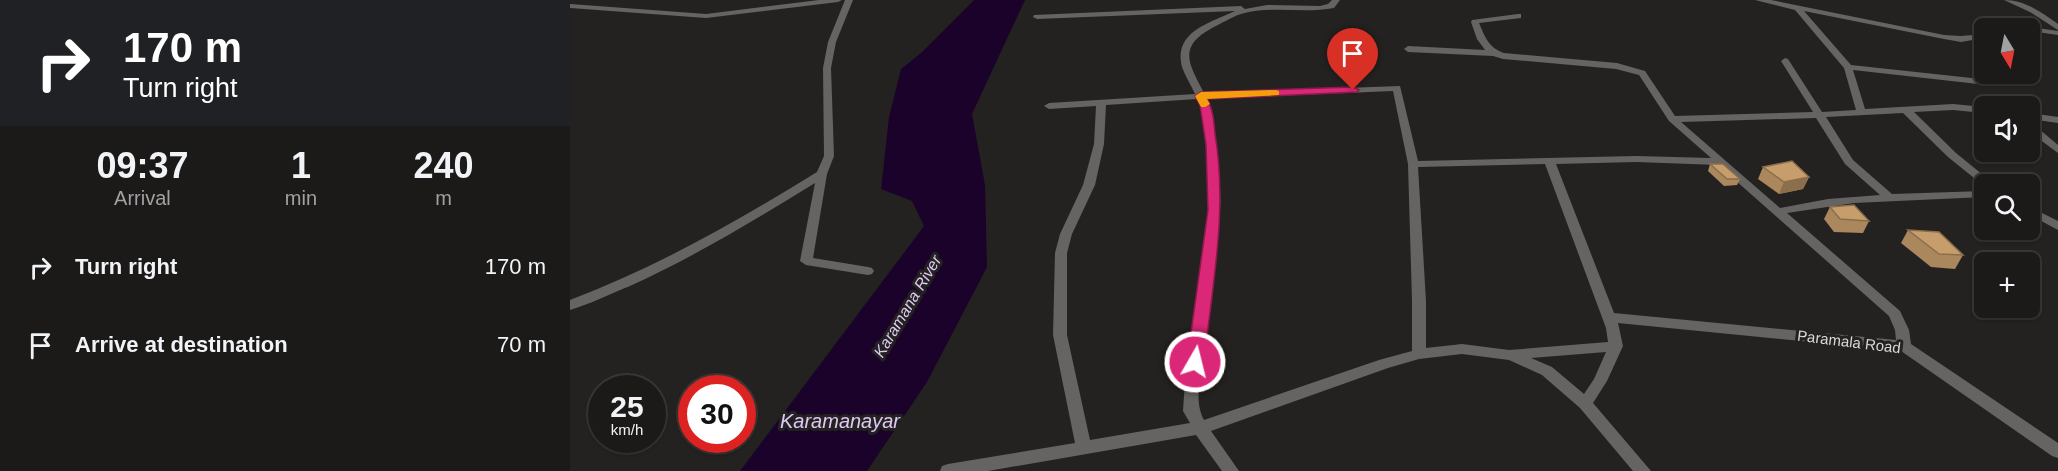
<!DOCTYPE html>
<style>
body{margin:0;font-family:Arial,sans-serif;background:#242321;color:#f1f3f6;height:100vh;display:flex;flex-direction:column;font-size:22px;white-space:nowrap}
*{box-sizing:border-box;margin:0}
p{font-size:20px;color:#a0a1a2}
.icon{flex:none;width:33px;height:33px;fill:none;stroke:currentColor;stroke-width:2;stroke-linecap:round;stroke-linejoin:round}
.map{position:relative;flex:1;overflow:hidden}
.drawer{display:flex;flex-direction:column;background:#1b1a18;width:570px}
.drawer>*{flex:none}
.guide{background:#202124;color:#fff;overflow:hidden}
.needle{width:39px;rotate:170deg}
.tools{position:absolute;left:1404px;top:18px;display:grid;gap:12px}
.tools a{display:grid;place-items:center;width:66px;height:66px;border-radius:9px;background:#1b1a18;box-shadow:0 2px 4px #0004,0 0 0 2px #393837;font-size:30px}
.speed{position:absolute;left:18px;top:375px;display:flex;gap:12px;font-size:30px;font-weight:700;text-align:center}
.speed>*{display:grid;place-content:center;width:78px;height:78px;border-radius:50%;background:#1b1a18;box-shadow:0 2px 4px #0004,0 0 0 2px #393837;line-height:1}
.speed small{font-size:15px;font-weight:400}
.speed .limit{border:9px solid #d22;background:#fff;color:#111}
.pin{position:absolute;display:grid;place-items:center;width:51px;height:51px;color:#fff;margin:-62px -26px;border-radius:50% 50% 50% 0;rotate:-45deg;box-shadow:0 0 6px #0007}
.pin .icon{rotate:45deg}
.me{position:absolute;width:66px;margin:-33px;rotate:8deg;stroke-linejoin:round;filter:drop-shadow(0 0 4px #0008)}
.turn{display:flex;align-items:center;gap:21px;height:126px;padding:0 24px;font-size:27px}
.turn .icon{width:78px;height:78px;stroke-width:2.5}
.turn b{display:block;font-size:42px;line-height:51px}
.eta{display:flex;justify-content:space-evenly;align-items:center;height:102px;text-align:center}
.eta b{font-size:36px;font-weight:800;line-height:42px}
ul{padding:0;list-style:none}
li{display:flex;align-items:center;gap:18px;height:78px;padding:0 24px}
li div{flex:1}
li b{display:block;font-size:22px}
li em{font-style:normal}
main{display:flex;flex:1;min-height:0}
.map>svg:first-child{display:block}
.water{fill:#1a022b}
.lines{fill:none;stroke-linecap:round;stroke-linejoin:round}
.street{fill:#656463;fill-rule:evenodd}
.wall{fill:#aa875c}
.shaded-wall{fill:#8b6e4b}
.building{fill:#c69d6b;stroke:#8b6e4b;stroke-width:1.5}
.route{fill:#db2777;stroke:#8e194d;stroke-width:1.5}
.slow{fill:#f59e0b}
.labels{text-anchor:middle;stroke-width:6;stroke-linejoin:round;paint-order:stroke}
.street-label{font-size:15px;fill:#d9d8d6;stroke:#242220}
.water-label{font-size:16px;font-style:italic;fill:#dfc8f6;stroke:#242220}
.near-water-label{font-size:20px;font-style:italic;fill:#dfc8f6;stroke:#242220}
</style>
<main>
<section class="drawer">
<div class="guide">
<div class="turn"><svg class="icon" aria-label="right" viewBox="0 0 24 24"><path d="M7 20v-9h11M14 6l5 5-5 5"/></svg><div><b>170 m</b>Turn right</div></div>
</div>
<div class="eta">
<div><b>09:37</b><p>Arrival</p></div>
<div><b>1</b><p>min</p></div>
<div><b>240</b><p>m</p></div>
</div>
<ul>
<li><svg class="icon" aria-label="right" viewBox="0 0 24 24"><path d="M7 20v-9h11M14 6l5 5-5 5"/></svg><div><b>Turn right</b></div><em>170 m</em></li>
<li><svg class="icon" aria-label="arrive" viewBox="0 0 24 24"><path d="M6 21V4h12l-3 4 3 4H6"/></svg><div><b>Arrive at destination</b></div><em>70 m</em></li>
</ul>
</section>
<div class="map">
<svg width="1488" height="471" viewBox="0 0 1488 471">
<rect width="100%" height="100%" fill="#242220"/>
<polygon class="water" points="404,0 455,0 402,114 415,185 417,267 357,382 297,471 170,471 354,226 342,201 311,189 319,117 331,69 351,53"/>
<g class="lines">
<g class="street">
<polygon points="249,0 272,0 268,2 136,18 0,8 0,4 136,14"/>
<path d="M275,0H283L266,42L261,68L264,156L257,174L243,258L298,267L302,268L304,271L302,274L298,275L236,265L230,261L245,183C185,220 124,257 60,286C40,294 20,304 0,310V300C87,267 168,221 247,172L254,156L253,68L258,42Z"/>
<path d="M762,0H770L764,8C733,14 702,5 671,14C661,17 651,24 642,28C607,47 619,64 634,93L830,86L848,161L1066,156L1141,158L1099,121L1069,75L1046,69L933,59L923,56L838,52L834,49L838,46L915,50L907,39L901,22L902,20L948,14H951V18L909,23C915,37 919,48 934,53L1047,63L1075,71L1105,116L1243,112L1211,61L1215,58L1218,59L1252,112L1286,110L1274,68L1225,10L1185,0H1201L1374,35L1391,36L1414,34V38L1391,42L1374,39L1234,11L1281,65L1411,79L1413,81L1408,84L1283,70L1295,109L1383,104L1414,107V113L1383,110L1344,112L1386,153L1424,184H1414V186L1378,157L1333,113L1256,117L1283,160L1322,194L1414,191V197L1284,203L1217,213L1330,311L1339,330L1341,344L1488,443V458L1482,456L1331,351L1048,323L1053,346L1037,381L1023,403L1081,471H1063L1010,408L972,375L939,360L892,354L849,359L818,368L641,431L669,471H652L626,435L418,471H370L372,466L378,464L505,443L483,335L485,253L490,234L513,185L524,144L526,106L479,109L474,106L479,103L625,94C621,85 615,76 612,67C603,32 639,23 665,11L467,19L463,17L464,15L671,6L675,9L697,5L750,6L758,4ZM823,91L838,164L842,301V351L809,360L634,420C622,398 633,369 636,344C639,323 638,301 641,280C643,257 649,235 650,212C652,190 646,117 637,99ZM627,99L630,105L636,145L639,210L628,281L622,344L615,381L613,411L620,423L520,440L497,335V253L502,234L525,185L534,144L536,105ZM1246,118L1275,164L1310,195L1258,199L1210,208L1111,122ZM1066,162L1148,165L1319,316L1325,330L1326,340L1044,313L986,164ZM975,164L1036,328L1038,342L939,350L892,344L856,348V301L848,167ZM1036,352L1024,379L1014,394L982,367L961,358Z"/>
<path d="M1434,0C1455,0 1471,12 1488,24V30L1460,12Z"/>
<polygon points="1460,27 1488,31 1488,35 1460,31 1460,28 1456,28"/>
<polygon points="1460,113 1488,117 1488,123 1460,119"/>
<polygon points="1460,121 1464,122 1469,129 1488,145 1488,153 1461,133 1460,130"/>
<polygon points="1460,207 1488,221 1488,230 1460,215"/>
</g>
</g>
<g class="wall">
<polygon points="1140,164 1170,179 1167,185 1154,186 1138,171"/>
<polygon points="1193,167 1239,177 1233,189 1209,194 1188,179"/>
<polygon points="1260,207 1299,221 1293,233 1264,232 1254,219"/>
<polygon points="1338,230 1393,255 1385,269 1361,267 1331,243"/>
</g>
<polygon class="shaded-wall" points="1239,177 1233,189 1209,194 1214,182"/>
<g class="building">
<polygon points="1222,161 1239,177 1214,182 1193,167"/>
<polygon points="1140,164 1153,164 1170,179 1157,179"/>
<polygon points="1284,205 1299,221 1270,219 1260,207"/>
<polygon points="1338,230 1369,232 1393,255 1369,254"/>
</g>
<path class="route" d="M783,87L789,90L787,92L637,99C643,109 644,122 645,134C658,210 642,287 634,362L631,367H620L617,362L638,210L636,145L630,105L625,96L631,92Z"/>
<polygon class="slow" points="706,90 709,91 709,95 637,99 640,104 635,107 631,107 625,96 631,92"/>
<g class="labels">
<g class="street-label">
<text transform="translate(1279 342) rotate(7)" y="5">Paramala Road</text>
</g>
<g class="water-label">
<text transform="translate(337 306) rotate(-59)" y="6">Karamana River</text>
</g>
<g class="near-water-label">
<text x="270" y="428">Karamanayar</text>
</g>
</g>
</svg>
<div class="tools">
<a><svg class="needle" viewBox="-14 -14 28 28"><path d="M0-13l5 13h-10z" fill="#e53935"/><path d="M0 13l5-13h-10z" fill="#a0a1a2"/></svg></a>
<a><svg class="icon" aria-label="sound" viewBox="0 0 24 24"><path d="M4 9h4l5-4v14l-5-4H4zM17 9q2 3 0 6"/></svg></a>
<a><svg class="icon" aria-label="search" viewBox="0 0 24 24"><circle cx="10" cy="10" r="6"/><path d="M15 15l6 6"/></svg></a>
<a>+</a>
</div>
<div class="speed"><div>25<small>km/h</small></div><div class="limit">30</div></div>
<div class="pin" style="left:783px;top:90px;background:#d93025"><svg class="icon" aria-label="arrive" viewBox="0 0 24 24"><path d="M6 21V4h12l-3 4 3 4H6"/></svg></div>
<svg class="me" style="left:625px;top:362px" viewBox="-20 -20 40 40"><circle r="17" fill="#db2777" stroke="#fff" stroke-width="3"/><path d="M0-11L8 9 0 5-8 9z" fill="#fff"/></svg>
</div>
</main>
